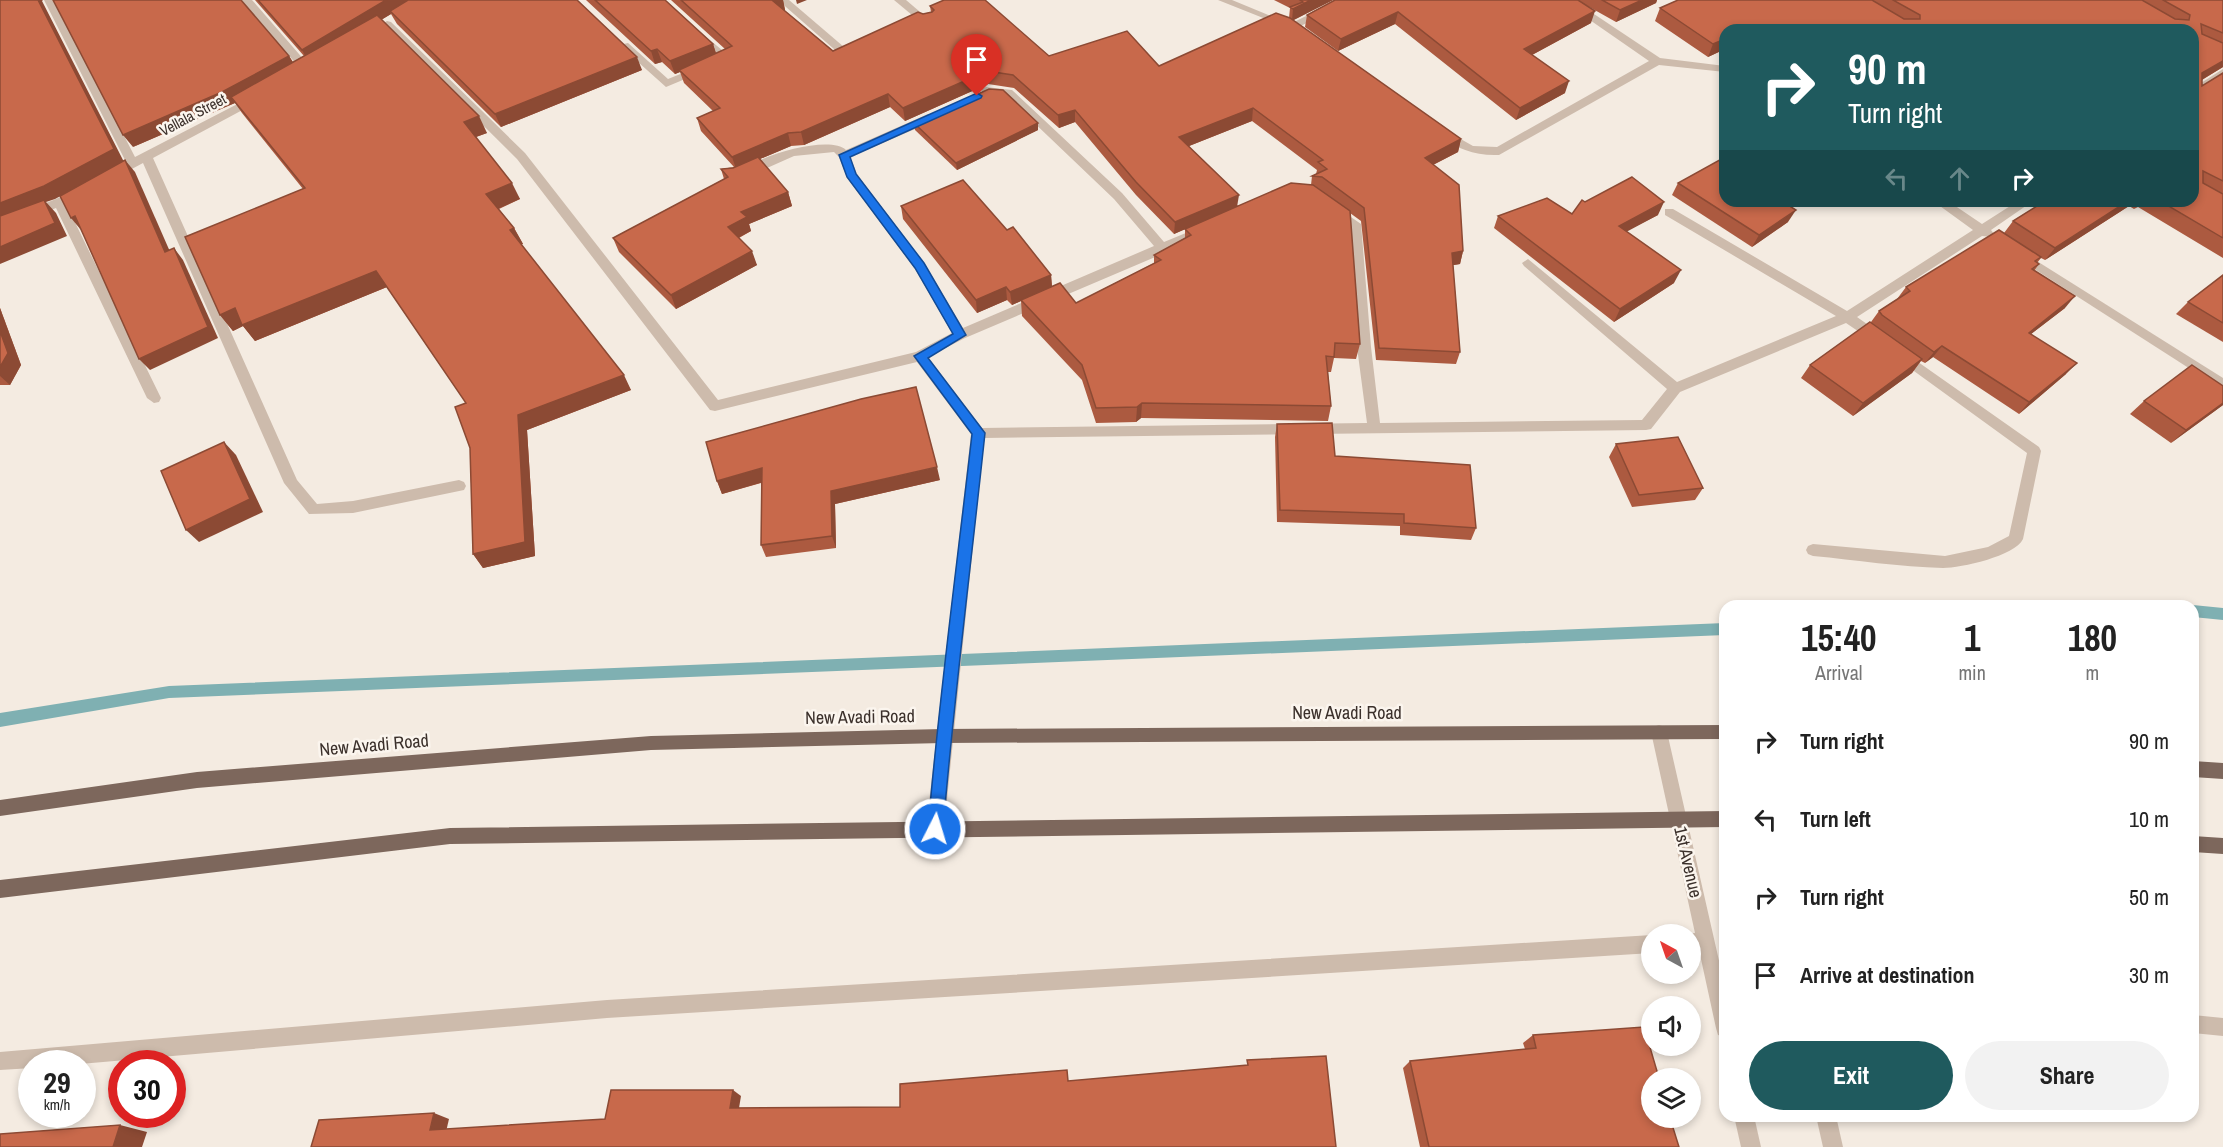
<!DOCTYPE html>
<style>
body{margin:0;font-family:"Archivo Narrow",sans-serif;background:#f2f2f2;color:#222;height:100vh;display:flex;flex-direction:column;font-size:22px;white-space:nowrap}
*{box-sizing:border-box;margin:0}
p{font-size:20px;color:#767676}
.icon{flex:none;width:33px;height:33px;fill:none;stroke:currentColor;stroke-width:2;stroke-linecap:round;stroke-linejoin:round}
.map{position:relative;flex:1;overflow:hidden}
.panel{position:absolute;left:1719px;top:600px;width:480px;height:522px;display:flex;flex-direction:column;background:#fff;border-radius:18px;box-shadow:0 3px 9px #0003}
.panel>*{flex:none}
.hud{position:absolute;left:1719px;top:24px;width:480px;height:183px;border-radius:18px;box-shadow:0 3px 9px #0003;background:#1f5a5e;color:#fff;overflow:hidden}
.needle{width:39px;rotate:320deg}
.fabs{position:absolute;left:1641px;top:924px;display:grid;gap:12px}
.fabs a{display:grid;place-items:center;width:60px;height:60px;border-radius:50%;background:#fff;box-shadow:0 3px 9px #0003;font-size:30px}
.speed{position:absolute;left:18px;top:1050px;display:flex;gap:12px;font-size:30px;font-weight:700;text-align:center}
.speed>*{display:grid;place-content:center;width:78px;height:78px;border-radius:50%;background:#fff;box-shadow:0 3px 9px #0003;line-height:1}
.speed small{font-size:15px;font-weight:400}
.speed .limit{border:9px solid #d22;background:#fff;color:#111}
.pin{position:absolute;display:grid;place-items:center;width:51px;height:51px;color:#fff;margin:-62px -26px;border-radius:50% 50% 50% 0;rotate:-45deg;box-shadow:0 0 6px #0007}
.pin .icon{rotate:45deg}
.me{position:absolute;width:66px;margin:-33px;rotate:5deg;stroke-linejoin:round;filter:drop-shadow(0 0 4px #0008)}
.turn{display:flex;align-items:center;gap:21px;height:126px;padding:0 30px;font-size:27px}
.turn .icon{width:78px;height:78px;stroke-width:2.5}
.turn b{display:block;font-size:42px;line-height:51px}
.lanes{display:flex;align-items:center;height:57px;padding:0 30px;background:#0003;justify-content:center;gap:30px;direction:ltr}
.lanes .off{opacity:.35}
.eta{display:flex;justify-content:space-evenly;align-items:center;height:102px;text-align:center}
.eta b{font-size:36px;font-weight:800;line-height:42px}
.action{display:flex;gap:12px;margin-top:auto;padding:12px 30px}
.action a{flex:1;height:69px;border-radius:36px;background:#1f5a5e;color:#fff;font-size:24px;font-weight:800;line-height:69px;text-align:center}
.action a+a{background:#f2f2f2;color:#222}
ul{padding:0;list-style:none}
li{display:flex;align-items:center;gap:18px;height:78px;padding:0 30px}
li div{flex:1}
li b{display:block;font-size:22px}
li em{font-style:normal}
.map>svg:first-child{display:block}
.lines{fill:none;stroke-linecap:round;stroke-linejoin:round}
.stream{fill:#7fb0b2;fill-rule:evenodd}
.minor{fill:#cdbbac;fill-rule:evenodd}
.major{fill:#7d675c;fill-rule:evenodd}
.wall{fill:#ac5a40;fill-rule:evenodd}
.shaded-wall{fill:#8c4a34}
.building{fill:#c8694b;stroke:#8c4a34;stroke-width:1.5}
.route{fill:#1a73e8;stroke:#114b97;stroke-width:1.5}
.labels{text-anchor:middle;stroke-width:5;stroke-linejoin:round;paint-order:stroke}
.far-street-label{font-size:15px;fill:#3b302b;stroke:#fbf5ee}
.street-label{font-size:18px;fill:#3b302b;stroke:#fbf5ee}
</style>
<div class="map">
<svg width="2223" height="1147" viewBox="0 0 2223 1147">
<rect width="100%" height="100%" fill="#f4ebe1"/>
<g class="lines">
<g class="stream">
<polygon points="2193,605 2223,608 2223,620 2193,617 2193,606 2191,606"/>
<polygon points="1725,623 1725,635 169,698 0,727 0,713 169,686"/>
</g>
<g class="minor">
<polygon points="44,0 54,0 135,157 251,97 255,96 261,100 153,158 297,480 317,504 353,501 459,480 464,482 466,486 464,490 353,513 309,514 284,483 143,163 115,178 107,178 105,175 126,162"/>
<polygon points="241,0 252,0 312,69 312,73 304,73"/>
<polygon points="778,0 789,0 851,53 851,57 843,57"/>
<polygon points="894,0 906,0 933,23 924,25"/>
<polygon points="1218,0 1232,0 1290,24 1338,0 1351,0 1293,30"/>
<path d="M1561,0H1573L1660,58L1725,66V72L1659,65L1499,155C1475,156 1458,149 1439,136L1437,133L1443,129L1473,146L1497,147L1649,61Z"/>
<path d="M387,21L391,22L525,153L718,400L916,352L952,333L915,269L847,178L839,157L834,152L794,156L749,176L745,177L739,173C753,157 829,134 846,150L928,114H936V120L850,157L857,174L924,263L963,328L1154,246L1114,199L1005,95L982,93V89L986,87L1012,90L1122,193L1164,242L1198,228L1204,232L1167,252L965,338L928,357L982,428L1367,423L1357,347L1349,226L1331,213L1329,210L1335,206L1361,224L1371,347L1380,423L1642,420L1667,389L1524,266L1522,263L1528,259L1677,382L1836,316L1665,215V209H1673L1847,311L1973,230L1933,201H1948L1982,224L2018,201H2033L1991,230L1994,234L1992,237L1982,236L1857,317L1884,336L1886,339L1884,342H1874L1846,323L1680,392L1651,429L1646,430L984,438L944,829L941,835L935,837L929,835L926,829L971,434L917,362L715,411L710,410L517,159L383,26L382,24Z"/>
<polygon points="700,32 733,59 666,87 619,45 628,43 668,79 720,58 696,37 696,33"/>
<polygon points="2223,69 2223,77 2193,97 2193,88"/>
<polygon points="80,189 86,193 66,204 161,398 159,402 154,403 147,398 56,208 0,231 0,222"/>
<polygon points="2021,251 2223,378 2223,390 2017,258 2015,255"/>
<path d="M1901,350L2039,447L2041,451L2023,539C2015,556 1961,568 1943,568C1900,567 1856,560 1813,556L1808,554L1806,550L1808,546L1813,544L1945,556L1988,547L2009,536L2027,453L1896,358L1894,355L1896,352Z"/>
<polygon points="1659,725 1665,727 1667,732 1725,987 1725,1037 1718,1035 1716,1028 1699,950 1690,951 1690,934 1687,934 1695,933 1651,732 1653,727"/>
<polygon points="1652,935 1652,953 607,1018 80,1064 32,1064 32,1068 0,1070 0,1052 607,1000"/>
<polygon points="2193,1015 2223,1018 2223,1036 2193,1033"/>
<polygon points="1734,1116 1754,1116 1761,1147 1741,1147"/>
<polygon points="1816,1116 1836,1116 1843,1147 1823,1147"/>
</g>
<g class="major">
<polygon points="1725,725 1725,739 943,743 651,750 197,788 0,816 0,800 197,772 651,736 943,729"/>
<polygon points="2193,761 2223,763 2223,779 2193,777"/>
<polygon points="1725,811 1725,827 450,844 0,898 0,880 450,828"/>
<polygon points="2193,836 2223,838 2223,854 2193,852"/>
</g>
</g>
<g class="wall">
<polygon points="255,0 577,0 642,70 501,127 397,24 391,14 381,20 487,133 476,137 520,199 499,209 514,228 523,244 521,244 631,390 527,430 535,556 483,568 473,554 470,448 466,403 387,287 255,341 243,326 233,331 220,315 303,189 242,113 235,103 133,147 289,56 293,62 304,56"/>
<path d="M586,0H665L713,44L716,53L725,49L671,0H783L785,10H784L833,51L923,14L931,12L930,6L1049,56L1159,66L1289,18L1290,8L1274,0H1333L1293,20L1461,139L1458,152L1433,165L1463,251L1460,264L1453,265L1460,352L1456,364L1376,360L1361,221L1350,213L1360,344L1356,359L1334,358L1331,372H1328L1331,406L1328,421L1141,418L1136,422L1096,423L1082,380L1022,316L1021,301L1012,305L1007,300L977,313L903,219L901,206L1007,230L1051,275L1052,287L1076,303L1154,263V255L1185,238V229L1174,234L1136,195L1075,122L1059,128L1014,88L988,84L905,121L890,107L804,145L791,146L760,159L788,192L792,206L749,224L751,231L739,238L757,265L676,309L619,252L613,238L724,179L721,169L734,167L701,131L697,118L713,111L684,83L680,72L675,74L662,62L655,64ZM1252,121L1317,170L1316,174L1312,176L1311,185L1238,206L1189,146Z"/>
<polygon points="1335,0 1657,0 1656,3 1616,22 1584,4 1591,23 1532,55 1565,93 1516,120 1395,24 1338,51 1305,27 1307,15"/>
<polygon points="1678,0 2223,0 2223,67 2202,80 2202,86 2223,73 2223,258 2138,207 2134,209 2129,206 2045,260 2041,258 2037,263 2039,264 2034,271 2065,308 2031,334 2066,374 2019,414 1933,357 1925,363 1921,361 1912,373 1853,416 1801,378 1810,365 1871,322 1879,311 1897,299 1906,287 2004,233 2013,221 2045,201 2193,201 2193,30 1725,30 1725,51 1723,50 1708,57 1655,21 1660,8"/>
<polygon points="914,123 1038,130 957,170 915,130"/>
<polygon points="1678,183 1788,222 1752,247 1672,195"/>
<polygon points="1585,202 1658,215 1626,231 1674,283 1614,322 1494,228 1498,216 1572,214"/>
<polygon points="2223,275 2223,342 2176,314 2188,302"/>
<polygon points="0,308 21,365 10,385 0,385"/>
<polygon points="2144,401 2223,405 2171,443 2130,414"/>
<polygon points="1277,424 1335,456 1476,528 1471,540 1400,535 1400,526 1277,522 1275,437"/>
<polygon points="1616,444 1703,488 1695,500 1632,507 1609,457"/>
<polygon points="940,480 835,504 836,548 766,557 761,545 761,483 722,494 717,481"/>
<polygon points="1533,1035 1679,1147 1420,1147 1403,1068 1410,1061 1525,1049 1523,1043"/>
</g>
<g class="shaded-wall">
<polygon points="38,0 43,0 42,1 124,162 55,199 46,202 56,213 67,236 0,264 0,203"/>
<polygon points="386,0 415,0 390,11 391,14 309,63 302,50"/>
<polygon points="775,0 783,0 785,10 776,14 773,1"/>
<polygon points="796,0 807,0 797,4"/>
<polygon points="1311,0 1333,0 1292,21 1293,9"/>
<polygon points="1642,0 1657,0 1656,3 1616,22 1620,10"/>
<polygon points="1595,11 1591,23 1521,61 1524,49"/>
<polygon points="1398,12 1395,24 1338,51 1341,39"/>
<polygon points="1725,39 1725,45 1723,50 1708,57 1713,44"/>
<polygon points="713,44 717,57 679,70 680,72 675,74 670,61"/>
<polygon points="657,49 662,62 655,64 651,51"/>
<polygon points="289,56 297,69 231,97 235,103 230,105 133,147 123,135"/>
<polygon points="637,57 642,70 501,127 495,114"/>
<polygon points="2223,61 2223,67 2193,85 2202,73"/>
<polygon points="987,71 988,84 905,121 903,108"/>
<polygon points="1569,81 1565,93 1516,120 1520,108"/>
<polygon points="888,94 890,107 804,145 801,132"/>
<polygon points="1253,108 1252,121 1179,150 1179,137"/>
<polygon points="1075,110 1075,122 1059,128 1058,115"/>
<polygon points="479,116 487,133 473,138 464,122"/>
<polygon points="1038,123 1038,130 957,170 956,163"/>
<polygon points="788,133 791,146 736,169 732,157"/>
<polygon points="1461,139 1458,152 1421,171 1425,158"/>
<polygon points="125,160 135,172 175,263 165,252"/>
<polygon points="512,183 520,199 495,210 486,194"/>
<polygon points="788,192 792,206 749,224 751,231 732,241 728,227 741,212"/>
<polygon points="1239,195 1237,207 1174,234 1175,222"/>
<polygon points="2128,201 2133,201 2129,206 2045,260 2055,248"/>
<polygon points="1664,202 1658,215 1613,239 1619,226"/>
<polygon points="1796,210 1788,222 1752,247 1759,235"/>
<polygon points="75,216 81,230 71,218"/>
<polygon points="514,228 523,244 518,246 510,230"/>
<polygon points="174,248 183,260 218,338 150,370 139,359"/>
<polygon points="752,251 757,265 676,309 671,295"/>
<polygon points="1463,251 1460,264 1448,266 1452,253"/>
<polygon points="1681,270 1674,283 1614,322 1620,309"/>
<polygon points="376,271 387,287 255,341 243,326 233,331 220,315 235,308"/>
<polygon points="1051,275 1052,287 1012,305 1010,292"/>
<polygon points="1006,287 1007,300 977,313 976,300"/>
<polygon points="2075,296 2065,308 2018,344 2029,333"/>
<polygon points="0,308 21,365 10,385 0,376"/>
<polygon points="1942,346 1933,357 1925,363 1934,352"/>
<polygon points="1922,359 1912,373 1853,416 1863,403"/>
<polygon points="2077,363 2066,374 2019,414 2029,402"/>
<polygon points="624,375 631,390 527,430 535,556 483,568 473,554 518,415"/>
<polygon points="1142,403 1141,418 1136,422 1137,407"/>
<polygon points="2223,403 2223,405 2171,443 2186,430"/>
<polygon points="224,442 236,455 263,512 199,542 186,530"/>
<polygon points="937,467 940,480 835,504 836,548 832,536 831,491"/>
<polygon points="762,468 767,481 722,494 717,481"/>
<polygon points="733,1090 741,1096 738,1114 730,1108"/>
<polygon points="434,1113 449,1119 445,1136 430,1130"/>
<polygon points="120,1125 147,1132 142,1147 113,1147"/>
</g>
<g class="building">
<polygon points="0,0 38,0 114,149 44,186 0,203"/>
<polygon points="53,0 241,0 289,56 222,92 123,135"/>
<polygon points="258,0 386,0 302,50"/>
<polygon points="408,0 577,0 637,57 495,114 390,11"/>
<polygon points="595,0 665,0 713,44 670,61 657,49 651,51"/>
<polygon points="681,0 775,0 773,1 833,51 918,12 923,14 932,12 934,10 930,6 944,0 985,0 1049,56 1127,31 1159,66 1276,13 1290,18 1461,139 1425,158 1459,185 1463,251 1452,253 1460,352 1379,348 1364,208 1322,177 1312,176 1327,169 1318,162 1323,160 1253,108 1179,137 1239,195 1175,222 1136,182 1075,110 1058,115 1013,75 987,71 903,108 888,94 801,132 788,133 732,157 697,118 720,108 679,70 732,46"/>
<polygon points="1300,0 1311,0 1293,9 1290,7 1303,2"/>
<polygon points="1335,0 1578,0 1595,11 1524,49 1569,81 1520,108 1398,12 1341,39 1307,15"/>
<polygon points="1602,0 1642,0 1620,10"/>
<polygon points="1678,0 1872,0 1904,19 1920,19 1920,15 1893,0 2142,0 2175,19 2189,20 2190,15 2163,0 2223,0 2223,33 2201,24 2202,34 2223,43 2223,61 2202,73 2202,86 2223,73 2223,181 2203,171 2203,183 2223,194 2223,238 2160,201 2193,201 2193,30 1725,30 1725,39 1713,44 1660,8"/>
<polygon points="377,15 479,116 464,122 512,183 486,194 514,228 510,230 624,375 518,415 525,542 473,554 470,448 455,407 466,403 376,271 242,325 235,308 220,315 185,237 305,188 231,97"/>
<polygon points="989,89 1003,90 1038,123 956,163 914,123"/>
<polygon points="758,157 788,192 741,212 747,217 728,227 752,251 671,295 613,238 728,177 721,169 733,168"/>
<polygon points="1725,157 1725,201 1782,201 1796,210 1759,235 1678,183"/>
<polygon points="125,160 165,252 174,248 208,327 139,359 75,216 71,218 60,196"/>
<polygon points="1632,177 1664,202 1619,226 1681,270 1620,309 1498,216 1547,198 1572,214 1582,200 1585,202"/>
<polygon points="963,180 1007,230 1013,227 1051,275 1010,292 1006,287 976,300 901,206"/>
<polygon points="1291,183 1313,185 1350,211 1360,344 1335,343 1334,357 1326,356 1331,406 1142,403 1137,407 1096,408 1082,365 1021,300 1060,283 1076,303 1161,260 1154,255 1191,235 1185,229"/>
<polygon points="44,200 55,223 0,247 0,216"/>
<polygon points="2045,201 2128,201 2055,248 2013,221"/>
<polygon points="1999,230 2041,257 2035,261 2039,264 2032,269 2075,296 2029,333 2077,363 2029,402 1942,346 1934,352 1882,315 1879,311 1910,291 1906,287"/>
<polygon points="2223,275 2223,323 2188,302"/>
<polygon points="1870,322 1922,359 1863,403 1810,365"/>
<polygon points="0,331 8,353 0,367"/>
<polygon points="2192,365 2223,386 2223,403 2186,430 2144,401"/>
<polygon points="916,387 937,467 831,491 832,536 761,545 762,468 717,481 706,442 861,399"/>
<polygon points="1332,423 1335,456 1470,465 1476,528 1404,523 1404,514 1280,510 1277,424"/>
<polygon points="1678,437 1703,488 1639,495 1616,444"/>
<polygon points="224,442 250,499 186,530 161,471"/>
<polygon points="1644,1027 1659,1078 1652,1078 1652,1118 1670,1118 1679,1147 1429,1147 1410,1061 1536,1048 1533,1035"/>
<polygon points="1326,1056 1336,1147 311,1147 319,1120 434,1113 430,1130 605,1119 611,1090 733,1090 730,1108 900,1107 900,1084 1067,1070 1068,1081 1248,1065 1247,1060"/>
<polygon points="120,1125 113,1147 0,1147 0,1134"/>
</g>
<path class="route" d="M977,93L982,96L981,98L850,157L856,174L924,263L966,335L928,358L985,433C971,565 954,697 943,829L941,834L935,836L930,834L928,829C939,697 957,565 972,434L914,356L953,334L915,268L847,177L839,155Z"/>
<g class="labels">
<g class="far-street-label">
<text transform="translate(193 115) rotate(-28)" y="5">Vellala Street</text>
</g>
<g class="street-label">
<text x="1347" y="719">New Avadi Road</text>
<text transform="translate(860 717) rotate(-1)" y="6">New Avadi Road</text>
<text transform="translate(374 745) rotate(-5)" y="6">New Avadi Road</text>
<text transform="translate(1688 862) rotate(77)" y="6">1st Avenue</text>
</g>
</g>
</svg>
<div class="fabs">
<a><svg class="needle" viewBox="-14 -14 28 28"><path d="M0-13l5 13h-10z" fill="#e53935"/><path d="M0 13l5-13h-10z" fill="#767676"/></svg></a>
<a><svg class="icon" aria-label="sound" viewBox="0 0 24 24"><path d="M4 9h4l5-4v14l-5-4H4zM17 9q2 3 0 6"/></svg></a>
<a><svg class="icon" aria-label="layers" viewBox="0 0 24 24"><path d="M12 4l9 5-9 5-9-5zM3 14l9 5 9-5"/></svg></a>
</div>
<div class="speed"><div>29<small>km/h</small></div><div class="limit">30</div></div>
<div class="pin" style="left:977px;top:96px;background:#d93025"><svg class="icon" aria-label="arrive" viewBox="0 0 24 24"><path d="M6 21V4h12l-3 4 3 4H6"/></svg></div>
<svg class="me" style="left:935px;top:829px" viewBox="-20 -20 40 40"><circle r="17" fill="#1a73e8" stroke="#fff" stroke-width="3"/><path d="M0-11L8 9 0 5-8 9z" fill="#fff"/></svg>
<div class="hud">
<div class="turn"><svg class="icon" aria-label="right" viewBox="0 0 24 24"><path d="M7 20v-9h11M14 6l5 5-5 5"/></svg><div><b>90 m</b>Turn right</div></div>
<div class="lanes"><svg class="icon off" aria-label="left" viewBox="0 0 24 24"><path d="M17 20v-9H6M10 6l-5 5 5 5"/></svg><svg class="icon off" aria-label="ahead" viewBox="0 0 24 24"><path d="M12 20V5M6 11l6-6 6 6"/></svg><svg class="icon" aria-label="right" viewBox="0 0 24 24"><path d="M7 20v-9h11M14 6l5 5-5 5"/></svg></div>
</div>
<section class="panel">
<div class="eta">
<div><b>15:40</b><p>Arrival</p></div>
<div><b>1</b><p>min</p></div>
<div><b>180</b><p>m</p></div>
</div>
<ul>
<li><svg class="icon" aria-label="right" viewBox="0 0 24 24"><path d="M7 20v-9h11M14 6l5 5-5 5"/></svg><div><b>Turn right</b></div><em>90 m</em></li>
<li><svg class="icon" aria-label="left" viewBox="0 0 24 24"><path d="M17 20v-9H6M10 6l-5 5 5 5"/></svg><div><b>Turn left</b></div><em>10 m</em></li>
<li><svg class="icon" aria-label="right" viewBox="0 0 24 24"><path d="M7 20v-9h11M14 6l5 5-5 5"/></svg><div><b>Turn right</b></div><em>50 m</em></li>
<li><svg class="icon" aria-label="arrive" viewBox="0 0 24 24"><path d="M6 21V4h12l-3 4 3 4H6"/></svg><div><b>Arrive at destination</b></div><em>30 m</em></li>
</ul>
<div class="action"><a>Exit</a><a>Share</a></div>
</section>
</div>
